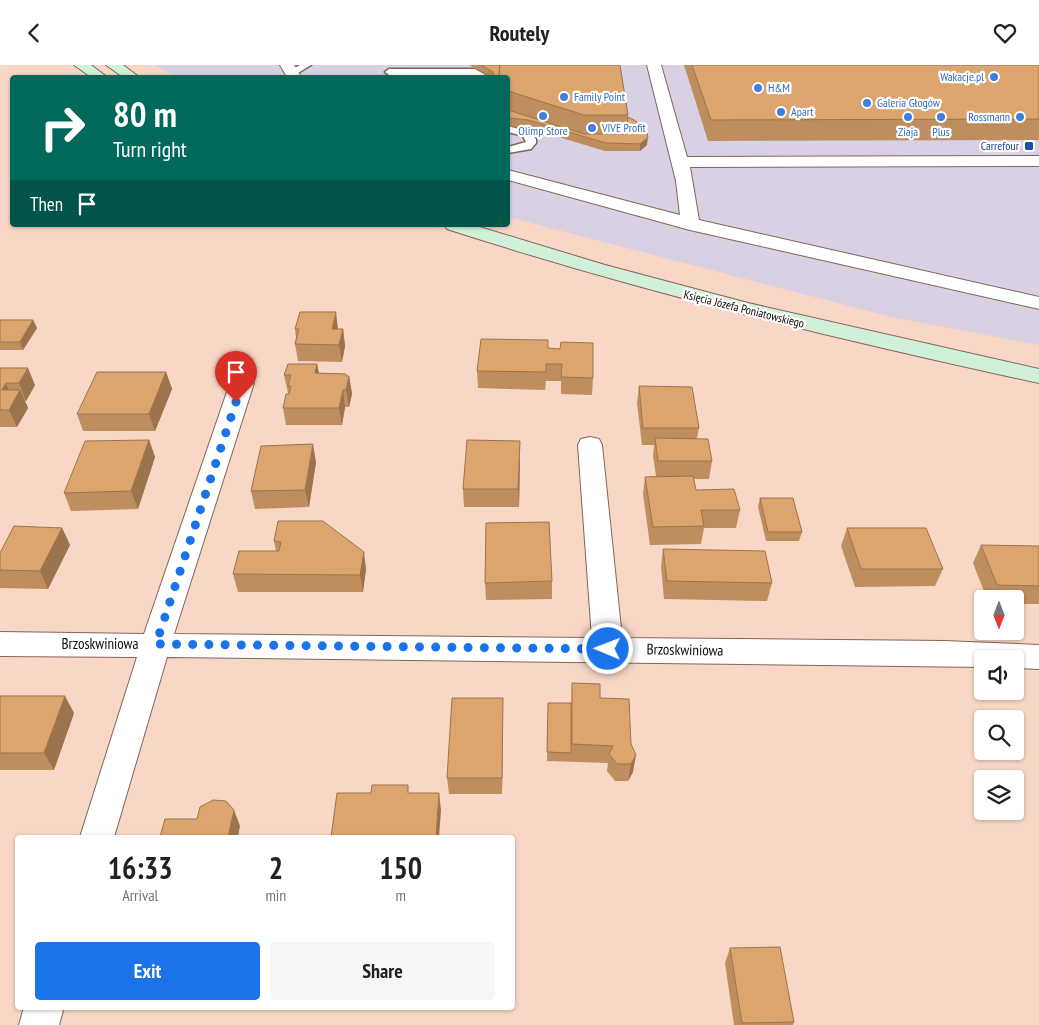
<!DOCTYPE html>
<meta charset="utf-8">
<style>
body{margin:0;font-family:"PT Sans Narrow",sans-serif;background:#f6f6f6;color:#202124;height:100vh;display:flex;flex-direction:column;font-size:19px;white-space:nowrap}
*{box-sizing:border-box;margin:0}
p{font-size:16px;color:#757577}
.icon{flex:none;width:28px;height:28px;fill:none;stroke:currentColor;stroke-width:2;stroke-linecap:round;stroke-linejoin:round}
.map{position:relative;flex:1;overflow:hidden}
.panel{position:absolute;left:15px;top:770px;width:500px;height:175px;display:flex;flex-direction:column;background:#fff;border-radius:5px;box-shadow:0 1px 4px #0004}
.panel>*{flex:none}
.banner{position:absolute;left:10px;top:10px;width:500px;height:152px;border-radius:5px;box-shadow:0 1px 4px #0004;background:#00695c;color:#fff;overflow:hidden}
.needle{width:32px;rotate:180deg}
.buttons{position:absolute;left:974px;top:525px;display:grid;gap:10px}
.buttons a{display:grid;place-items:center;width:50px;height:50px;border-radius:5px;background:#fff;box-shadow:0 1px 4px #0004;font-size:25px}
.pin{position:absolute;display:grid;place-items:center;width:42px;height:42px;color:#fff;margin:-51px -21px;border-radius:50% 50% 50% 0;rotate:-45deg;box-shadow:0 0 5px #0007}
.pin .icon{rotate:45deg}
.me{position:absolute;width:55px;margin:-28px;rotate:271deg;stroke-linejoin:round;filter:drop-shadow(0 0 4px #0008)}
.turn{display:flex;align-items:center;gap:18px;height:105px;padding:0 20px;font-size:22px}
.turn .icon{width:65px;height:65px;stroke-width:2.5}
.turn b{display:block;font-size:35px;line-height:42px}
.then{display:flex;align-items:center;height:48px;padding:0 20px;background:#0003;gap:10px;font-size:19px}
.eta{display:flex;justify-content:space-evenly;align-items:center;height:85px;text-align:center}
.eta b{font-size:30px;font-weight:700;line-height:35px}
.button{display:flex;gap:10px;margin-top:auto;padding:10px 20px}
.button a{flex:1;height:58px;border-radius:5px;background:#1a73e8;color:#fff;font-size:20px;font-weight:700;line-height:58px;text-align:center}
.button a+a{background:#f6f6f6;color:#202124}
header{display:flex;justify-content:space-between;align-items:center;height:65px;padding:0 20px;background:#fff;font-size:22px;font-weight:700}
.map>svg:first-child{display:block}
.commercial{fill:#dad0e4}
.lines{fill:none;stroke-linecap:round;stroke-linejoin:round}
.lane-casing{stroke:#826557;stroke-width:3}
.street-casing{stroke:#826557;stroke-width:2}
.secondary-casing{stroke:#826557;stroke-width:2}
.lane{fill:#fff;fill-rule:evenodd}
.street{fill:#fff;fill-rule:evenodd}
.secondary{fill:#d1f0da;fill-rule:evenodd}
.wall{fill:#be8e5f}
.shaded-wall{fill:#9b744d}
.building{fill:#dda56e;stroke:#9b744d}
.route{stroke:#1a73e8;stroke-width:9;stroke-dasharray:0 16.2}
.shop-dot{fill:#3f7fe0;stroke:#fff;stroke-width:2}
.transit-dot{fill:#1a4fb4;stroke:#fff;stroke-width:2}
.labels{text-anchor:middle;stroke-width:4.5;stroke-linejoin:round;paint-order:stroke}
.far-shop-label{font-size:12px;fill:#366cbe;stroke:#fff;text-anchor:start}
.far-transit-label{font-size:12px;fill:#164399;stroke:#fff;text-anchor:end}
.far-street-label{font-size:12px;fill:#160b06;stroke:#fff}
.street-label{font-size:15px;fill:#160b06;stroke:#fff}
</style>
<header><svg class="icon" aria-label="back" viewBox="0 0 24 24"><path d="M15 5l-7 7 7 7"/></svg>Routely<svg class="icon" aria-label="heart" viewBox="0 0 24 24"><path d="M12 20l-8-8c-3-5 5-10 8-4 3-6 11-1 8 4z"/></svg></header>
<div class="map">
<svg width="1039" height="960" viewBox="0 0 1039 960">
<rect width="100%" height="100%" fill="#f8d7c6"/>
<polygon class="commercial" points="154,0 1039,0 1039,280 891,252 508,152 508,12 176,12"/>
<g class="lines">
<g class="lane-casing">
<g id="lane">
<polygon points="300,0 311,0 293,11 287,11 287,7"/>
<polygon points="475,4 489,12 479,12 473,10 389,10 385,7 389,4"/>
<polygon points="508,61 529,67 536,74 536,78 531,84 508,88 508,82 526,77 523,71 508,67"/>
</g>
</g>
<g class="street-casing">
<g id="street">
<polygon points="280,0 294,0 301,12 287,12"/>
<polygon points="647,0 661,0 687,92 1039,91 1039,101 690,102 699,155 1039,232 1039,244 690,165 508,115 508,105 680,150 676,116"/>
<polygon points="242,311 250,313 254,318 174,569 592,573 578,380 581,374 590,372 599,374 602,380 622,573 944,576 1039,580 1039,604 1015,603 1015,594 982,594 982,602 167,592 114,772 80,772 137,592 0,591 0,567 144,569 230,318 234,313"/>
<polygon points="24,942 64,942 59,960 19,960"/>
</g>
</g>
<g class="secondary-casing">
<g id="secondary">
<polygon points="74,0 91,0 107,12 91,12"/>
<polygon points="106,0 123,0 139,12 123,12"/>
<path d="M445,160H473L605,200L748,238L1039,304V318C839,275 642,227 447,164Z"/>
</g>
</g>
<use href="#lane" class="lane"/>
<use href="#street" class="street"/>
<use href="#secondary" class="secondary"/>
</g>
<g class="wall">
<polygon points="469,0 620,0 628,52 647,80 640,86 605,86 528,63 508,61 508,12 491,12"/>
<polygon points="684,0 1039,0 1039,75 708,76"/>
<polygon points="0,255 33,255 37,263 23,285 0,285"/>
<polygon points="295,264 343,264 345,281 342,297 298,296 295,279 296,273"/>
<polygon points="548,283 593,313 592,330 561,329 561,316 546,316 545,325 478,323 477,306"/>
<polygon points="317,299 319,308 346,309 346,311 349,311 352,329 349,342 345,342 342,360 286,360 283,343 289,329 289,328 288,328 284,310"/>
<polygon points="0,303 35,320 26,336 25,336 28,343 17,362 0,362"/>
<polygon points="166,307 172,324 155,366 83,366 77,349"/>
<polygon points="639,321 699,363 697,373 712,396 709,414 694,414 696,425 740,445 736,463 704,463 701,479 650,480 643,429 645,412 656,411 653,391 654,380 642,380 637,338"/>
<polygon points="149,375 155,392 138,444 71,446 64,428"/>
<polygon points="520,393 519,442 464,442 463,424"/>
<polygon points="316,397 309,442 255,444 251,426"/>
<polygon points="760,433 802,467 799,476 766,476 758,442"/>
<polygon points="278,456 366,504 363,527 238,527 233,509 276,486 274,476"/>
<polygon points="62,463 70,480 48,524 0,523 0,488"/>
<polygon points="847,463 943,504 935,521 855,522 841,481"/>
<polygon points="981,480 1039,481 1039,539 1015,539 1015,534 987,534 973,498"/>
<polygon points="663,484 772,518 767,536 664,534 661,502"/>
<polygon points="552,516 552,534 486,535 485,518"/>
<polygon points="572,618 600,633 631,679 633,707 628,716 615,716 607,706 608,698 547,696 548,638 571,652"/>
<polygon points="0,631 74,648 54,705 0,705"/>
<polygon points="503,651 502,729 449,729 447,713"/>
<polygon points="730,883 794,957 793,960 734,960 725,898"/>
</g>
<g class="shaded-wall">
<polygon points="648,72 647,80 640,86 640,79"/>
<polygon points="336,247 338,264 335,279 332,264"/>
<polygon points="33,255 37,263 23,285 20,277"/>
<polygon points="343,264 345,281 342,297 339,280"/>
<polygon points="317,299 320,316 315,308"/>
<polygon points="28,303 35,320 26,336 19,318"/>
<polygon points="166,307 172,324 155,366 149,349"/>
<polygon points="346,309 348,319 349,311 352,329 349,342 346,325"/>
<polygon points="6,318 13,336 2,325"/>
<polygon points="20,325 28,343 17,362 9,345"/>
<polygon points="343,325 345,342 342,360 339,343"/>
<polygon points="149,375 155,392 138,444 131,426"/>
<polygon points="520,376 520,393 519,442 518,424"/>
<polygon points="313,379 316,397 309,442 305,425"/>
<polygon points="62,463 70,480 48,524 40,506"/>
<polygon points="364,487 366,504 363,527 360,510"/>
<polygon points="65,631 74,648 54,705 44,688"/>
<polygon points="503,633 503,651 502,729 502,713"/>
<polygon points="636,690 633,707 628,716 631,699"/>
<polygon points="439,728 441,745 439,772 436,772"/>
<polygon points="234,745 240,761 238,772 228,772"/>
</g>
<g class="building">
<polygon points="481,0 500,0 499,12 494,12 493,7"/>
<polygon points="500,0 620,0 628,50 584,50 508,26 508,12 499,12"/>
<polygon points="692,0 1039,0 1039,54 711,55"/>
<polygon points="508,45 584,69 626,69 628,52 636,56 647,67 648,72 640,79 606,78 528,55 508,53"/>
<polygon points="300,247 336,247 332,264 343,264 339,280 295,279 299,264 295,264"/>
<polygon points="0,255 33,255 20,277 0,277"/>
<polygon points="481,274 548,275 548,283 560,284 561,277 593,278 593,313 561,312 562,299 546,299 546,307 477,306"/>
<polygon points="288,299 317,299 315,308 346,309 346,311 349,311 346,325 343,325 339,343 283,343 286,329 289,329 291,321 288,321 291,310 284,310"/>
<polygon points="0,303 28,303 19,318 6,318 2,325 20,325 9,345 0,345"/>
<polygon points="97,307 166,307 149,349 77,349"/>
<polygon points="639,321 692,322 699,363 643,363"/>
<polygon points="655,373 708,374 712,396 658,396"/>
<polygon points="149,375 131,426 64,428 85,376"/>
<polygon points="467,375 520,376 518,424 463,424"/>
<polygon points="313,379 305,425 251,426 261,381"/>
<polygon points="693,411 696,425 734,424 740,445 701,445 704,461 653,462 645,412"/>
<polygon points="760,433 793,433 802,467 768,467"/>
<polygon points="278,456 323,456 364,487 360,510 233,509 239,486 279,486 281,477 274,476"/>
<polygon points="549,457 552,516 485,518 486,458"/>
<polygon points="14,461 62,463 40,506 0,505 0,488"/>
<polygon points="847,463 926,463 943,504 861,504"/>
<polygon points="981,480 1039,481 1039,521 997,520"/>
<polygon points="663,484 765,486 772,518 667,516"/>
<polygon points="572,618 600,619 600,633 629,634 631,679 636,690 631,699 617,699 609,689 613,681 572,679"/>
<polygon points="0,631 65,631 44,688 0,688"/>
<polygon points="452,633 503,633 502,713 447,713"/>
<polygon points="548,638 571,638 571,688 547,687"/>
<polygon points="372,720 408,720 408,728 439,728 436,772 331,772 337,728 371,728"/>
<polygon points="213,735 226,736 234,745 228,772 160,772 165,754 197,754 200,742"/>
<polygon points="780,882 794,957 742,958 730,883"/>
</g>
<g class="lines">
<polyline class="route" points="236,337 156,579 608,584"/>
</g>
<g class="shop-dot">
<circle cx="994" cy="12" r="5"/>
<circle cx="758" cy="23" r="5"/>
<circle cx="564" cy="32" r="5"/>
<circle cx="867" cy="38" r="5"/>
<circle cx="781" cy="47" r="5"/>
<circle cx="543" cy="51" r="5"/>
<circle cx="908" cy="52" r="5"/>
<circle cx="941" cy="52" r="5"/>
<circle cx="1020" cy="52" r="5"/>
<circle cx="592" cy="63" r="5"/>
</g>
<rect class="transit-dot" x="1024" y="76" width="10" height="10" rx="2.5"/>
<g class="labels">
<g class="far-shop-label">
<text x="984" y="16" text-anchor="end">Wakacje.pl</text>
<text x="768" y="27">H&amp;M</text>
<text x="574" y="36">Family Point</text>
<text x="877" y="42">Galeria Głogów</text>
<text x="791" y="51">Apart</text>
<text x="1010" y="56" text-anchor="end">Rossmann</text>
<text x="602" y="67">VIVE Profit</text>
<text x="543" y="70" text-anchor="middle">Olimp Store</text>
<text x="908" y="71" text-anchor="middle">Ziaja</text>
<text x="941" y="71" text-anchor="middle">Plus</text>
</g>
<g class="far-transit-label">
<text x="1019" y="85">Carrefour</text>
</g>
<g class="far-street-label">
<text transform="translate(744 244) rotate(14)" y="4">Księcia Józefa Poniatowskiego</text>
</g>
<g class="street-label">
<text x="100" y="584">Brzoskwiniowa</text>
<text transform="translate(685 585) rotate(1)" y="5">Brzoskwiniowa</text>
</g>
</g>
</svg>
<div class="buttons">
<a><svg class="needle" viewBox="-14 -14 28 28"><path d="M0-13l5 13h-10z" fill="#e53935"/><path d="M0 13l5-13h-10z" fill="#757577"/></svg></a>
<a><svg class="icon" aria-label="sound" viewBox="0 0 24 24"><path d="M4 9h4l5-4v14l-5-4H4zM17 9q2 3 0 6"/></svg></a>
<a><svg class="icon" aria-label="search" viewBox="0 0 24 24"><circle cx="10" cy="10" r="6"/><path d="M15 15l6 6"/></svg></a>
<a><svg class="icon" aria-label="layers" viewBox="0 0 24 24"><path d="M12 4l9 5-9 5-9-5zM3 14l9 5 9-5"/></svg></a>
</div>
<div class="pin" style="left:236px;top:337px;background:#d93025"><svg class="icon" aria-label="arrive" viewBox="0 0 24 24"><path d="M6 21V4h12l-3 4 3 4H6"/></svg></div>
<svg class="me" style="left:608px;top:584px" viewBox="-20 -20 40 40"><circle r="17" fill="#1a73e8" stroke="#fff" stroke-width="3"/><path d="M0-11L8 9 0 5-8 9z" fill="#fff"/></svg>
<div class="banner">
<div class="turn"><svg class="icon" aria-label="right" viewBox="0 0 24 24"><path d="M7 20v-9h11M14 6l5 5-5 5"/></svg><div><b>80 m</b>Turn right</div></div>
<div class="then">Then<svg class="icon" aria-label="arrive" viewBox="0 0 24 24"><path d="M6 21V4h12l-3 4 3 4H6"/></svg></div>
</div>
<section class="panel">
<div class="eta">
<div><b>16:33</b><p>Arrival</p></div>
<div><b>2</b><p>min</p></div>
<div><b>150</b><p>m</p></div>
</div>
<div class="button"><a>Exit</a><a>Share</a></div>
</section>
</div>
